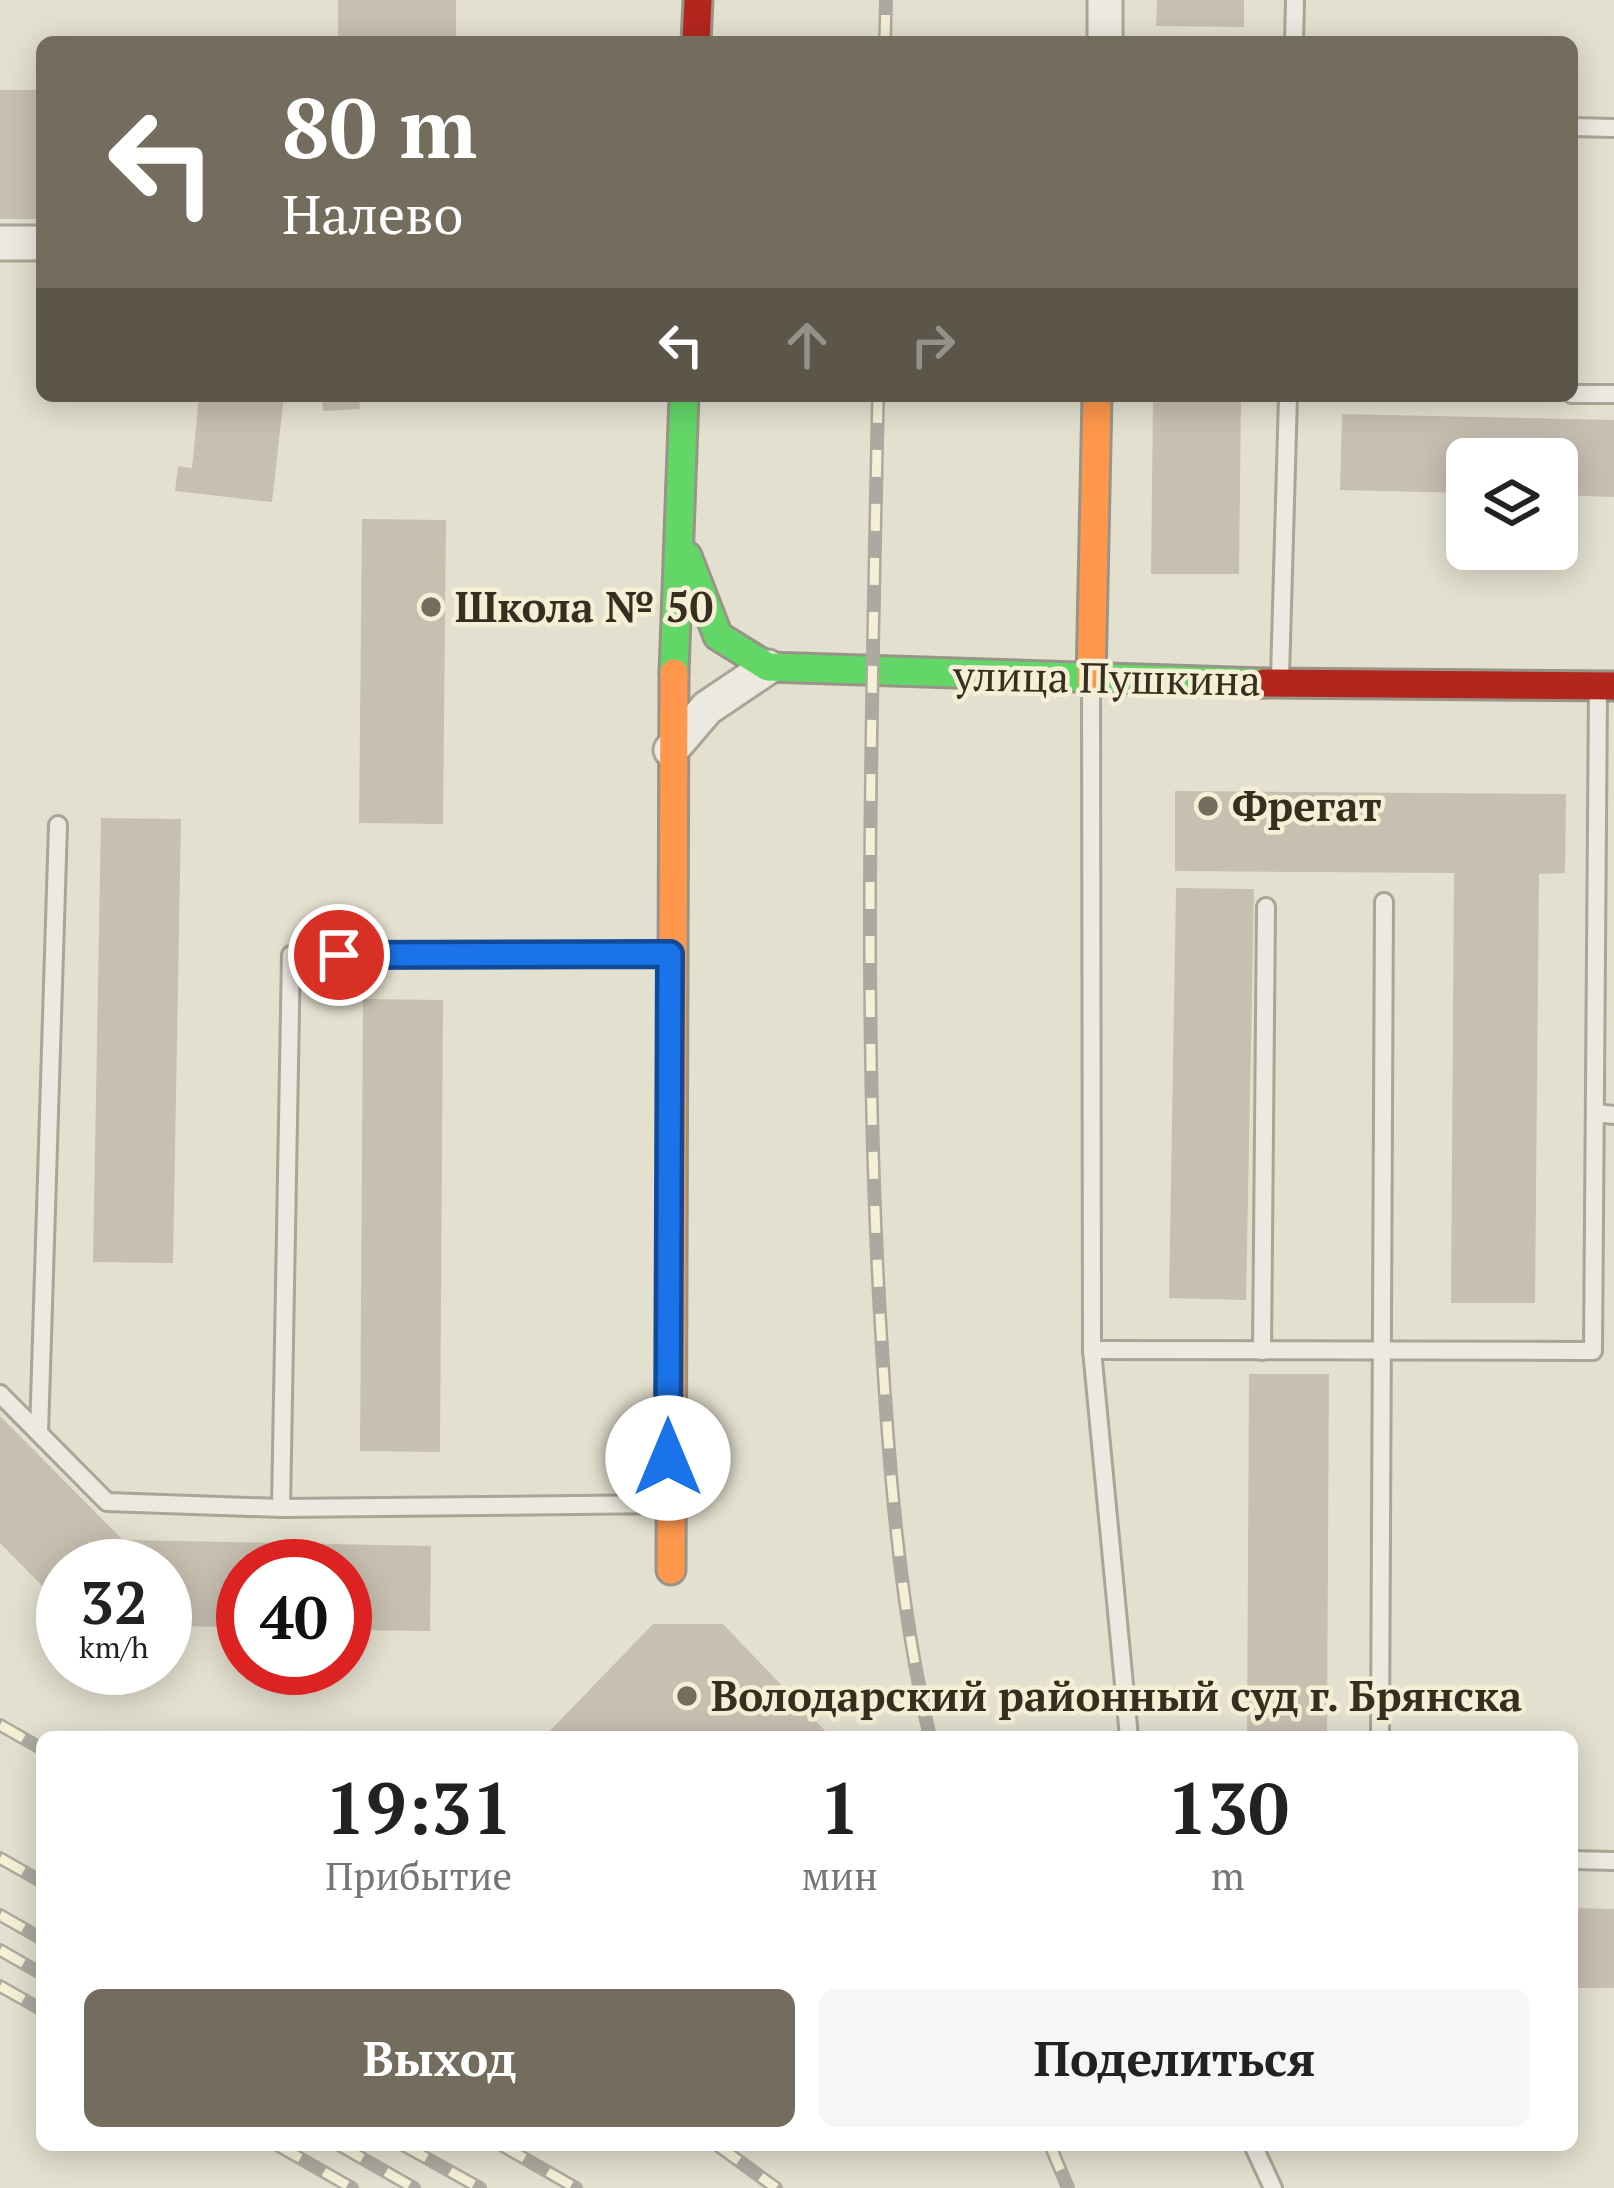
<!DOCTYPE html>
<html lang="ru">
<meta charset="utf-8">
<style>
body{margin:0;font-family:"PT Serif",serif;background:#f6f6f6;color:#222;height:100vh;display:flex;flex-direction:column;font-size:45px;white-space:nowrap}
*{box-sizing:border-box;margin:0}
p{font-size:39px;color:#767676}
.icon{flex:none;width:66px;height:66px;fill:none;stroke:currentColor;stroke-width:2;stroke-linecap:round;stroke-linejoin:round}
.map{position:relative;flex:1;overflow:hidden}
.panel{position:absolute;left:36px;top:1731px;width:1542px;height:420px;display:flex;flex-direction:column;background:#fff;border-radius:18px;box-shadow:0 6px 30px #0003}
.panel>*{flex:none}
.hud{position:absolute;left:36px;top:36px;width:1542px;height:366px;border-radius:18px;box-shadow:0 6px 30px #0003;background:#746c5d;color:#fff;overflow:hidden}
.buttons{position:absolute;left:1446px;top:438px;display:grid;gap:24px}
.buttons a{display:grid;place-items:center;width:132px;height:132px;border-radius:18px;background:#fff;box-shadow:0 6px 30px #0003;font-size:60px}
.speed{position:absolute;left:36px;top:1539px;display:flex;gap:24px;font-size:60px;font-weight:700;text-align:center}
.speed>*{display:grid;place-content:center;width:156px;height:156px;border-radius:50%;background:#fff;box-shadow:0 6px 30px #0003;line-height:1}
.speed small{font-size:30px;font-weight:400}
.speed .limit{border:18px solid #d22;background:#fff;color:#111}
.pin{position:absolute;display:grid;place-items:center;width:102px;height:102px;color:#fff;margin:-51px;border:6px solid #fff;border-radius:50%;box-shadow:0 3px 12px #0007}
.me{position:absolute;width:132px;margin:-66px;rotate:0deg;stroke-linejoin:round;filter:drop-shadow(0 0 9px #0008)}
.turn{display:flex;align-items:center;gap:42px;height:252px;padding:0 48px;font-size:54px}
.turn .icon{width:156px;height:156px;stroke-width:2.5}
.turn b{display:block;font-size:84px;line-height:102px}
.lanes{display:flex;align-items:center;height:114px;padding:0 48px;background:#0003;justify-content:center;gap:60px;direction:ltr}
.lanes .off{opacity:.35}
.eta{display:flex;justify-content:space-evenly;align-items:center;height:204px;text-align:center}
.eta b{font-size:72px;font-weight:600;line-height:84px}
.button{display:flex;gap:24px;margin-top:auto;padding:24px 48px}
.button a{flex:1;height:138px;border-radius:18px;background:#746c5d;color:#fff;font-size:48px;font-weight:600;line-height:138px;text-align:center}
.button a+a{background:#f6f6f6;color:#222}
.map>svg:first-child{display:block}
.building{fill:#c7bfb0}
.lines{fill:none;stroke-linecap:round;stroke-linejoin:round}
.lane-casing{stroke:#a9a597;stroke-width:22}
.street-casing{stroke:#a9a597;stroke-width:39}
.fast-casing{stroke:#999488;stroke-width:33}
.slow-casing{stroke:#999488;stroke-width:33}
.jam-casing{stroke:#999488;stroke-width:33}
.lane{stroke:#eceae0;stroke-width:16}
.street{stroke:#eceae0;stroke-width:33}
.fast{stroke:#63d668;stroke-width:27}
.slow{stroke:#ff974d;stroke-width:27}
.jam{stroke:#b3261e;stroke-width:27}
.rail-casing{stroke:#aca9a0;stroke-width:14}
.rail{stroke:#f4efd5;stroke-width:9;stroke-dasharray:27;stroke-linecap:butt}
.route-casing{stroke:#114b97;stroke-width:30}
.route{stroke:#1a73e8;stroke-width:21}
.poi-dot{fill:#746c5d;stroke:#f4efd5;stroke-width:4.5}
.labels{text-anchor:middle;stroke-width:9;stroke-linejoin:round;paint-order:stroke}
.poi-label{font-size:42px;font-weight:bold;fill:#382e1f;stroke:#f4efd5;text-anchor:start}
.street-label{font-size:42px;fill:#382e1f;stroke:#f4efd5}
</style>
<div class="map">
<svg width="1614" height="2188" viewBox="0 0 1614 2188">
<rect width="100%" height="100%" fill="#e4e0cf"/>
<g class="building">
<rect x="338" y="0" width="118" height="42"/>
<polygon points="1157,0 1244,0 1244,27 1156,26"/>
<rect x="0" y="90" width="42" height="129"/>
<polygon points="234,396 284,396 272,502 175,491 178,466 192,468 199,397 233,401"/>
<polygon points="322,396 359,396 360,409 323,411"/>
<polygon points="1153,396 1241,396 1239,574 1151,574"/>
<polygon points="1342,414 1614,420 1614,497 1557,495 1557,459 1467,459 1467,493 1340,490"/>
<polygon points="362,519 446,520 443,824 359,823"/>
<polygon points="1175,791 1566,794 1565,873 1539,874 1535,1303 1451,1303 1454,873 1175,871"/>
<polygon points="101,818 181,819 173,1263 93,1262"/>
<polygon points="1176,888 1254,889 1246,1300 1169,1298"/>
<polygon points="363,999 443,1000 440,1452 360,1451"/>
<polygon points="1249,1374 1329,1374 1327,1737 1247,1737"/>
<polygon points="0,1416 123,1540 431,1546 430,1631 345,1630 345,1566 243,1566 243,1627 165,1626 165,1566 63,1566 63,1607 0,1543"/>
<polygon points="653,1624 723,1624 831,1737 544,1737"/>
<polygon points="1572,1908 1614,1909 1614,1988 1572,1988"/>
</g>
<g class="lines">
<g class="lane-casing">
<g id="lane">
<polyline points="1294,42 1295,0"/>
<polyline points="1572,127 1614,128"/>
<polyline points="1572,394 1614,394"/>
<polyline points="1280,677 1288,396"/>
<polyline points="1091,682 1092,1350 1129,1737"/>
<polyline points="1596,1113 1614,1115"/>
<polyline points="1092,1350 1593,1351 1598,689"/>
<polyline points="1262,1351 1266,907"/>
<polyline points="0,1394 107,1502 281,1508 668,1504"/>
<polyline points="39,1433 58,825"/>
<polyline points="281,1508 291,955 667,954"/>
<polyline points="1380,1737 1384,902"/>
<polyline points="1572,1860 1614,1861"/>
<polyline points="1253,2145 1273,2188"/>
</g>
</g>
<g class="street-casing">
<g id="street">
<polyline points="1105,42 1105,0"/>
<polyline points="0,243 42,243"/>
<polyline points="671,750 707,708 768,667"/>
</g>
</g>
<g class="fast-casing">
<g id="fast">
<polyline points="687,556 718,636 768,667 1264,683"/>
<polyline points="674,673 684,396"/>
</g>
</g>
<g class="slow-casing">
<g id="slow">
<polyline points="1091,681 1097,396"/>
<polyline points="671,1570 674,673"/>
</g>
</g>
<g class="jam-casing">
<g id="jam">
<polyline points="696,42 698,0"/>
<polyline points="1264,683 1614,686"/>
</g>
</g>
<use href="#lane" class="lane"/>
<use href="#street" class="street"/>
<use href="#fast" class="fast"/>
<use href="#slow" class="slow"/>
<use href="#jam" class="jam"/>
<g class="rail-casing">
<g id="rail">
<polyline points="885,42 886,0"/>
<path d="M878,396C872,707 862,1020 881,1332C889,1467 899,1605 930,1737"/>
<polyline points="0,1725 42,1749"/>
<polyline points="0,1858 42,1882"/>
<polyline points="0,1915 42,1939"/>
<polyline points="0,1950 42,1974"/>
<polyline points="0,1986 42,2010"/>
<polyline points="277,2145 352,2188"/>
<polyline points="339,2145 414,2188"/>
<polyline points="403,2145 480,2188"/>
<polyline points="501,2145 576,2188"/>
<polyline points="717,2145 776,2188"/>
<polyline points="1050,2145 1068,2188"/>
</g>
</g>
<use href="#rail" class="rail"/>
</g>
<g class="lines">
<g class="route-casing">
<polyline id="route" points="339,955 670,954 668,1458"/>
</g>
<use href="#route" class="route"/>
</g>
<g class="poi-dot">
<circle cx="431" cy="607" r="12"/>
<circle cx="1208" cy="806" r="12"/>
<circle cx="687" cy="1696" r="12"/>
</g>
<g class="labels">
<g class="poi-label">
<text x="455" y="622">Школа № 50</text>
<text x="1232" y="821">Фрегат</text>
<text x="711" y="1711">Володарский районный суд г. Брянска</text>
</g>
<g class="street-label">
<text transform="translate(1107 678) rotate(1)" y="15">улица Пушкина</text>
</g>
</g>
</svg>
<div class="buttons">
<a><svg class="icon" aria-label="layers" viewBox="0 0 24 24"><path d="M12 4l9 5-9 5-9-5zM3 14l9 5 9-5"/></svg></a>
</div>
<div class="speed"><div>32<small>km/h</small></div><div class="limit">40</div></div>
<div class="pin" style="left:339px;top:955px;background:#d93025"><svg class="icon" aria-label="arrive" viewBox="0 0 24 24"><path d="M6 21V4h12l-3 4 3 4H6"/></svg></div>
<svg class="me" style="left:668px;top:1458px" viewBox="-20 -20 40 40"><circle r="19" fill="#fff"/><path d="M0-13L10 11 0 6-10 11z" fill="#1a73e8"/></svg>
<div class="hud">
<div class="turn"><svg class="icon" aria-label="left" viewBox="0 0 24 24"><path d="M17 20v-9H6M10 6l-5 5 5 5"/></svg><div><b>80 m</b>Налево</div></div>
<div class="lanes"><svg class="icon" aria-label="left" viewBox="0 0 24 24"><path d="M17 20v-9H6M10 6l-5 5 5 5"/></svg><svg class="icon off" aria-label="ahead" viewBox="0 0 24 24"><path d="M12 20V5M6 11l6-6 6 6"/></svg><svg class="icon off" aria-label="right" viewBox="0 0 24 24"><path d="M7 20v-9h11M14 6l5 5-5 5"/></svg></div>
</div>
<section class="panel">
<div class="eta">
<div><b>19:31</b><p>Прибытие</p></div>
<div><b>1</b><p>мин</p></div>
<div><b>130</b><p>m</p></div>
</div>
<div class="button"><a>Выход</a><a>Поделиться</a></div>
</section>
</div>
